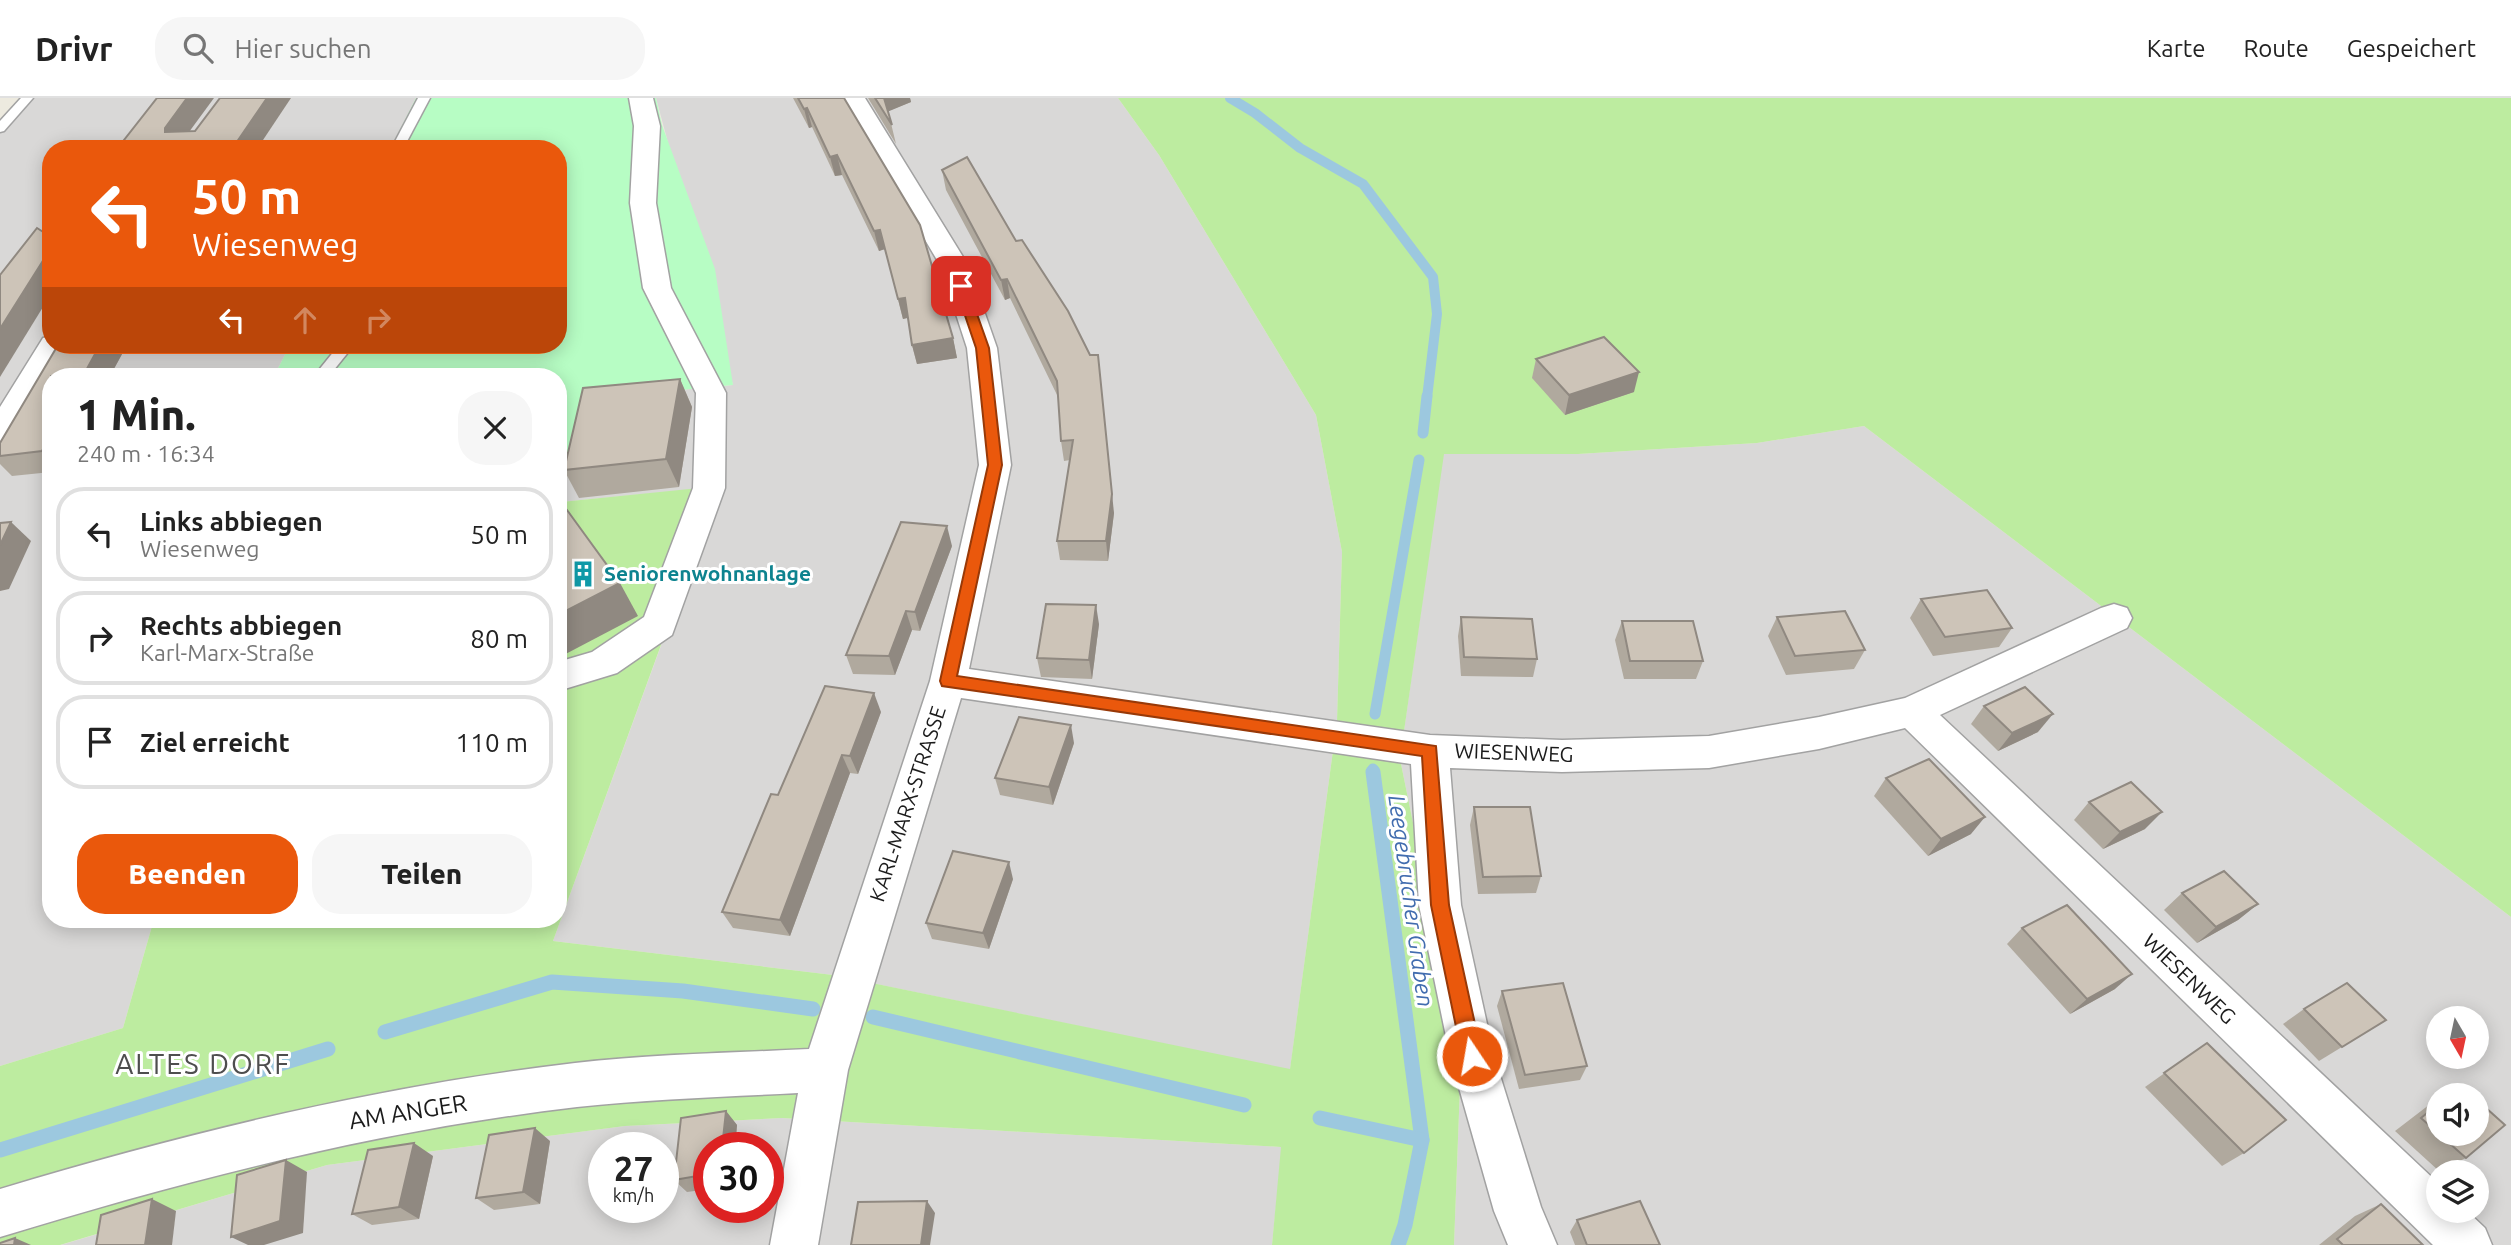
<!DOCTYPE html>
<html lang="de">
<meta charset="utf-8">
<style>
body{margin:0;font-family:Ubuntu,sans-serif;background:#f6f6f6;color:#222;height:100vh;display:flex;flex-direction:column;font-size:26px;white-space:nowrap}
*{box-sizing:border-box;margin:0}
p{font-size:23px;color:#767676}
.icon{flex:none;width:38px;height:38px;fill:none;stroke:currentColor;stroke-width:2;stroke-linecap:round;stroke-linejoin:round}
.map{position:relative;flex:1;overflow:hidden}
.drawer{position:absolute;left:42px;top:270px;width:525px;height:560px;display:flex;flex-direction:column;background:#fff;border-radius:28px;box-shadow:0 4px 18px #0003}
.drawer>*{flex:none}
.top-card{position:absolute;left:42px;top:42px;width:525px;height:214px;border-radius:28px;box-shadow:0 4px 18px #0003;background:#ea580c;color:#fff;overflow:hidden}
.needle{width:46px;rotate:171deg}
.tools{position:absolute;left:2426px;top:908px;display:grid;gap:14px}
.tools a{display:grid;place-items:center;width:63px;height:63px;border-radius:50%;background:#fff;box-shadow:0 4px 18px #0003;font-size:35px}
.speed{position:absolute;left:588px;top:1034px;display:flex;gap:14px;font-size:35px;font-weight:700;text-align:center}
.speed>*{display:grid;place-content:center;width:91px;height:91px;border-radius:50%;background:#fff;box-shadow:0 4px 18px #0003;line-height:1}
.speed small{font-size:18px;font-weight:400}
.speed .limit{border:10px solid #d22;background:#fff;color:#111}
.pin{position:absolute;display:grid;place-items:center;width:60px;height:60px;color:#fff;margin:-30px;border-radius:14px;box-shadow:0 4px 10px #0006}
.me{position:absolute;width:77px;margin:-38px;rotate:348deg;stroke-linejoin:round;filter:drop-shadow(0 0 5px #0008)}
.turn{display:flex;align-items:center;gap:24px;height:147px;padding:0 35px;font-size:32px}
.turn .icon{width:91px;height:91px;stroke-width:2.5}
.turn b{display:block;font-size:49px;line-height:60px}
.lanes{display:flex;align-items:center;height:66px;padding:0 35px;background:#0003;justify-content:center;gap:35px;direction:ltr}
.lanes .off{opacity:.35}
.round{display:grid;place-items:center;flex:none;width:74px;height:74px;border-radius:28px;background:#f6f6f6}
.summary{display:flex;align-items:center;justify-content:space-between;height:119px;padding:0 35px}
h1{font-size:42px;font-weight:800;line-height:52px}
.action{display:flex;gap:14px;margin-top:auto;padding:14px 35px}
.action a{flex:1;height:80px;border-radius:28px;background:#ea580c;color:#fff;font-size:28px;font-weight:800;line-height:80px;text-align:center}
.action a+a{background:#f6f6f6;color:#222}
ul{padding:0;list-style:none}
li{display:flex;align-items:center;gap:21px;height:94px;margin:0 14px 10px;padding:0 21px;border:4px solid #e0e0e0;border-radius:28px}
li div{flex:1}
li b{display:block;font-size:26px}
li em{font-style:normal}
header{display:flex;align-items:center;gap:42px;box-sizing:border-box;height:98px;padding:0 35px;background:#fff;border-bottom:2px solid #e0e0e0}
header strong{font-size:33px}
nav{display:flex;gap:38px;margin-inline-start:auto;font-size:24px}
.search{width:490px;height:63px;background:#f6f6f6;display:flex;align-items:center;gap:18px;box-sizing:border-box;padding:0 24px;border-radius:28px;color:#767676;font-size:26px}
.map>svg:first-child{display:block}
.residential{fill:#d9d8d7;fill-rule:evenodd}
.grass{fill:#bdeca0}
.park{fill:#b7fdc4}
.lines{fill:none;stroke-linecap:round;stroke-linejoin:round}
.stream-far2{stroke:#9cc8df;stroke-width:10}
.stream-far1{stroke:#9cc8df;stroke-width:11}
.stream{stroke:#9cc8df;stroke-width:15}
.service-casing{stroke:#a2a2a2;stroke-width:3}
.minor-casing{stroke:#a2a2a2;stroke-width:3}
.service{fill:#fff;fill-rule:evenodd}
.minor{fill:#fff;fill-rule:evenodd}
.wall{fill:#b0a99e}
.shaded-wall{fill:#908981}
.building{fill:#cdc4b8;stroke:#908981;stroke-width:2}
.route{fill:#ea580c;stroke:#983908;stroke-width:2}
.labels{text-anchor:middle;stroke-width:6;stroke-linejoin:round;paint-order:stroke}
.culture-label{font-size:21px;font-weight:bold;fill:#0d838f;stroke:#fff;text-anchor:start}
.street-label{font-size:21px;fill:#1b1b1b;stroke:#fff}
.water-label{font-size:23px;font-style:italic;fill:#426daf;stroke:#fff}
.near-street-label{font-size:24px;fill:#1b1b1b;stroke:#fff}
.near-neighbourhood-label{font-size:28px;letter-spacing:2px;fill:#4e4e4e;stroke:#fff}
</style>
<header>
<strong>Drivr</strong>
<div class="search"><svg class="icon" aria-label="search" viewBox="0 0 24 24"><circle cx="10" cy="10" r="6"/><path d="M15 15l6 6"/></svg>Hier suchen</div>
<nav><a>Karte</a><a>Route</a><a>Gespeichert</a></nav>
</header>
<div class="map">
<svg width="2511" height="1147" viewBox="0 0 2511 1147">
<rect width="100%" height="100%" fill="#edeadf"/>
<g class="residential">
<polygon points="25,0 416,0 390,51 51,51 51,247 290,247 274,278 51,278 51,821 154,821 123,930 0,968 0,26"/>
<polygon points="656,0 1118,0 1159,57 1316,317 1342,454 1337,623 1290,972 833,877 553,843 719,389 561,404 586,301 733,287"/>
<path d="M1864,328L2511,819V1147H1454L1461,961L1400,661L1443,356H1578L1757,345ZM2438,920H2476V959H2438ZM2438,998H2476V1036H2438ZM2438,1074H2476V1113H2438Z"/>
<path d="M782,1020L1282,1049L1272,1147H61L327,1067L625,1028ZM604,1050H663V1110H604ZM709,1050H768V1110H709Z"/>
</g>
<polygon class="grass" points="1118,0 2511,0 2511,819 1864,328 1757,345 1578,356 1444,356 1400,661 1461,961 1454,1147 1272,1147 1281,1049 782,1020 625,1028 327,1067 60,1147 0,1147 0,968 123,930 154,821 558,821 558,413 561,404 719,388 553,843 833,877 1290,971 1337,623 1342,454 1316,317 1159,57"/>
<polygon class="park" points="416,0 656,0 662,27 715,171 733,287 586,301 558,413 558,278 274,278 290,247 558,247 558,51 390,51"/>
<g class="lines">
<polyline class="stream-far2" points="1230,0 1255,15 1300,50 1363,86 1433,179 1437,216 1427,300"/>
<g class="stream-far1">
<polyline points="1423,335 1427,298"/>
<polyline points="1375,616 1419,362"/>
<polyline points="1373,671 1374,676"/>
</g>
<g class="stream">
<polyline points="1373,674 1422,1042 1405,1127 1398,1147"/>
<polyline points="873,919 1244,1007"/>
<polyline points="385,934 552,884 683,893 813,911"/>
<polyline points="1320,1020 1422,1042"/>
<polyline points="0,1052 328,951"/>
</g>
<g class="service-casing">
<g id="service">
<polygon points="21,0 33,0 4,33 0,34 0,23"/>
<polygon points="418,0 430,0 403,51 391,51"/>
<polygon points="339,247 354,247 329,278 314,278"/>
</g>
</g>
<g class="minor-casing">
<g id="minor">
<polygon points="629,0 653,0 660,28 656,105 671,190 726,295 725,390 672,537 617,575 558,593 558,564 592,554 644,519 693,390 696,295 643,190 630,105 634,28"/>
<path d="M841,0H865L968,167L997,250L1011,367L969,571L1430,637L1562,642L1709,638L1819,619L1905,600L2101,510L2114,506L2127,510L2132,520L2127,530L1940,617L2438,1085V1113H2467L2485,1130L2492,1147H2433L1905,630L1819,651L1709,670L1562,674L1450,670L1461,807L1494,958L1541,1109L1557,1147H1508L1494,1113L1450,958L1419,807L1411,666L961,600L848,972L818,1147H770L798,995C724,999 650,1001 577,1009C380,1032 189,1081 0,1139V1091C189,1034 379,988 575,965C653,956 731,955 809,951L930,583L979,367L967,250L940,167Z"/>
<polygon points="51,238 51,247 69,247 11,342 0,345 0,309 43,240"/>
</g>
</g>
<use href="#service" class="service"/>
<use href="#minor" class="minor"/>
</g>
<g class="wall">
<polygon points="793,0 844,0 953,240 957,260 917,266 912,247 908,220 903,221 885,151 879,153 842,77 835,78 812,29 809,30"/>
<polygon points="868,0 910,0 911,4 888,13 896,46"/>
<polygon points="967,59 1114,415 1108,463 1060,462 1057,443 1070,362 1064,363 1061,343 1058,299 1010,200 1005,202 946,92 942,72"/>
<polygon points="58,247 127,247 110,278 51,278 51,374 12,378 0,366 0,345"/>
<polygon points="1536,261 1634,294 1565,317 1532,280"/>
<polygon points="680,281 692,309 679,389 579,400 564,372"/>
<polygon points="952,448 920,533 912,532 895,577 853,576 846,557"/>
<polygon points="1921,501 2012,530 1999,549 1933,558 1910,520"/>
<polygon points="1461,519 1537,561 1533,579 1461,578 1458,538"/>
<polygon points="1777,519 1865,552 1854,571 1786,577 1768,538"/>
<polygon points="1622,523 1703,563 1696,581 1624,581 1615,542"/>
<polygon points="1099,526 1092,581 1041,579 1037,560"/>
<polygon points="1984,608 2038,634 1998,653 1971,626"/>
<polygon points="881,614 858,676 850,675 790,838 733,830 722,814 778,697"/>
<polygon points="1074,645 1053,707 1000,697 995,680"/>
<polygon points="1886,680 1971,736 1928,758 1874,698"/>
<polygon points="2089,704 2145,731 2103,751 2074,722"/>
<polygon points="1474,709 1541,778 1536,795 1478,796 1470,727"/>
<polygon points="1013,781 989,851 932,841 926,825"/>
<polygon points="2182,795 2258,806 2238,822 2197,845 2164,812"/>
<polygon points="2022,830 2115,891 2070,916 2007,846"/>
<polygon points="1502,893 1587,968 1580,982 1519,991 1497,908"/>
<polygon points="2304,911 2386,922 2319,963 2283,926"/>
<polygon points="2207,945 2244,1055 2222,1068 2145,989"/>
<polygon points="2460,988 2472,998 2442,998"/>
<polygon points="2438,1000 2438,1036 2476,1036 2466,1060 2439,1073 2395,1033"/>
<polygon points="726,1013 737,1027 735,1050 709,1050 709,1091 687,1094 674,1082"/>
<polygon points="550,1043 540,1106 494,1112 476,1100"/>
<polygon points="433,1058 419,1121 372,1127 352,1116"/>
<polygon points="2381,1106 2423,1147 2319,1147 2355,1118"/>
<polygon points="1577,1122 1660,1147 1575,1147 1570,1134"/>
</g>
<g class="shaded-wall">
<polygon points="187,0 214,0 178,49 165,34 165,30"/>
<polygon points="267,0 291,0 257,51 232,51"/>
<polygon points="884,0 910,0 911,4 887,14"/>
<polygon points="807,10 812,29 809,30 804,11"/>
<polygon points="837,57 842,77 835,78 830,59"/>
<polygon points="880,132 885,151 879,153 874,133"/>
<polygon points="51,150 51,196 0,279 0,231"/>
<polygon points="1007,181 1010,200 1005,202 1001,182"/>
<polygon points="905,200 910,219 903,221 898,201"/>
<polygon points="953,240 957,260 917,266 912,247"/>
<polygon points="100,247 127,247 110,278 83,278"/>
<polygon points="1098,257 1114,415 1108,463 1106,443"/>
<polygon points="1639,274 1634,294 1565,317 1569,297"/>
<polygon points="680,281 692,309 679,389 666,361"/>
<polygon points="51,337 51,363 42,353"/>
<polygon points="11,424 31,443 9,491 0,493 0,447"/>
<polygon points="947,428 952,448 920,533 915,514"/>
<polygon points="620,485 638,518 558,560 558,517"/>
<polygon points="1096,507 1099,526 1092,581 1089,562"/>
<polygon points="906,513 912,532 895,577 889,558"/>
<polygon points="874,595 881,614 858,676 850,658"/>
<polygon points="2053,616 2038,634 1998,653 2012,635"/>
<polygon points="1071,627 1074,645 1053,707 1049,689"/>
<polygon points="842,657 850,675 790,838 780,822"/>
<polygon points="2162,714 2145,731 2103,751 2120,734"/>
<polygon points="1985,719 1971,736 1928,758 1941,741"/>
<polygon points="1009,764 1013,781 989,851 983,835"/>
<polygon points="2258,806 2238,822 2197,845 2216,829"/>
<polygon points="2132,876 2115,891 2070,916 2087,901"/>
<polygon points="726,1013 737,1027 735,1050 722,1050"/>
<polygon points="535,1030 550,1043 540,1106 523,1094"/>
<polygon points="414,1045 433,1058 419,1121 399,1109"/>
<polygon points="286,1062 307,1074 303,1135 264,1147 248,1147 231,1139"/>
<polygon points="152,1101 176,1113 172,1147 145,1147"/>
<polygon points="927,1103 935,1115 930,1147 921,1147"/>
<polygon points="15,1140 31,1147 14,1147"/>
</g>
<g class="building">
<polygon points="157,0 187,0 165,30 165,34 195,33 220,0 267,0 232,51 117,51"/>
<polygon points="798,0 844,0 920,127 953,240 912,247 905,200 898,201 880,132 874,133 837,57 830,59 807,10 804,11"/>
<polygon points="875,0 884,0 892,27"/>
<polygon points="967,59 1016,143 1022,142 1068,213 1090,257 1098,257 1112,396 1106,443 1057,443 1073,342 1061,343 1057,283 1007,181 1001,182 942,72"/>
<polygon points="37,130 51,139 51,150 0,231 0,177"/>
<polygon points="1604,239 1639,274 1569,297 1536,261"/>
<polygon points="58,247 100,247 83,278 51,278 51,337 42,353 0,358 0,345"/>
<polygon points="680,281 666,361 564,372 583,290"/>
<polygon points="567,412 620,485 558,517 558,417"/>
<polygon points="11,424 0,447 0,425"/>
<polygon points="901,424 947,428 915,514 906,513 889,558 846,557"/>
<polygon points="1987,492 2012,530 1945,539 1921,501"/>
<polygon points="1046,506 1096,507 1089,562 1037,560"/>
<polygon points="1845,513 1865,552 1795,558 1777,519"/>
<polygon points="1461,519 1532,521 1537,561 1464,559"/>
<polygon points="1622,523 1693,523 1703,563 1630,563"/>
<polygon points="825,588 874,595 850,658 842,657 780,822 722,814 771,696 778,697"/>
<polygon points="2025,589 2053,616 2012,635 1984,608"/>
<polygon points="1019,619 1071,627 1049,689 995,680"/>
<polygon points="1929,661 1985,719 1941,741 1886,680"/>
<polygon points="2131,684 2162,714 2120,734 2089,704"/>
<polygon points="1474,709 1530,709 1541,778 1483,779"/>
<polygon points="953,753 1009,764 983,835 926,825"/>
<polygon points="2224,773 2258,806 2216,829 2182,795"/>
<polygon points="2067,807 2132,876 2087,901 2022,830"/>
<polygon points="1563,885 1587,968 1525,977 1502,893"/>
<polygon points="2347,885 2386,922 2342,949 2304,911"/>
<polygon points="2207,945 2286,1022 2244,1055 2164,975"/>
<polygon points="2460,988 2472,998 2448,998"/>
<polygon points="2476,1001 2505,1027 2466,1060 2439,1036 2476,1036"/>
<polygon points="2438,1006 2438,1035 2421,1020"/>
<polygon points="726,1013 722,1050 709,1050 709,1076 674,1082 681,1020"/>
<polygon points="535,1030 523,1094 476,1100 489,1037"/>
<polygon points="414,1045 399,1109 352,1116 368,1052"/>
<polygon points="286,1062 280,1123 231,1139 237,1077"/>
<polygon points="152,1101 145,1147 96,1147 101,1117"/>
<polygon points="927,1103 921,1147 851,1147 858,1104"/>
<polygon points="1640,1103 1660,1147 1587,1147 1577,1122"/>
<polygon points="2381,1106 2423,1147 2343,1147 2337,1141"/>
<polygon points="15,1140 14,1147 0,1147 0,1145"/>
</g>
<polygon class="route" points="961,184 967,188 989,250 1002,367 957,578 1436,648 1449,807 1482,958 1479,965 1472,967 1465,965 1462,958 1431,807 1422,658 942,588 940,583 988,367 976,250 955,188"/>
<defs>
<g id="building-bare" transform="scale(2.1)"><path d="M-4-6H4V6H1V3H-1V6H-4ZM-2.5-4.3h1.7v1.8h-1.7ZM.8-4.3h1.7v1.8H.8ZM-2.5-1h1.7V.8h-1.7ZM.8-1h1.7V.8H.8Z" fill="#0f9aa8" stroke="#fff" stroke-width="2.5" paint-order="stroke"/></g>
</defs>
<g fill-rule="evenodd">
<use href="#building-bare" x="583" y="476"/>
</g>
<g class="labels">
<g class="culture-label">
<text x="604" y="483">Seniorenwohnanlage</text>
</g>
<g class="street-label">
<text transform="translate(1514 655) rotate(2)" y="7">WIESENWEG</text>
<text transform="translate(908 706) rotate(-72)" y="7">KARL-MARX-STRASSE</text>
<text transform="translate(2189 881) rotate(44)" y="7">WIESENWEG</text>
</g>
<g class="water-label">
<text transform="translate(1411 803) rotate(82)" y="8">Leegebrucher Graben</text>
</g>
<g class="near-street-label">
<text transform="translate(408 1014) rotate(-9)" y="8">AM ANGER</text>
</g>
<g class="near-neighbourhood-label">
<text x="203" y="976">ALTES DORF</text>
</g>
</g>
</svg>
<div class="tools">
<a><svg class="needle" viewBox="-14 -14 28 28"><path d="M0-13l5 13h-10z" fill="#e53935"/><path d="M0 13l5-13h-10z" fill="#767676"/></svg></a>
<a><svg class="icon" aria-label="sound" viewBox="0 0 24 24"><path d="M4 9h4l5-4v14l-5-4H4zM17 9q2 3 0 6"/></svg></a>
<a><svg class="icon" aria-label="layers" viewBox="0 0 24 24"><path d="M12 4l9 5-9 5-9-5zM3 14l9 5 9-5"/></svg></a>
</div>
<div class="speed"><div>27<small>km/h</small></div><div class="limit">30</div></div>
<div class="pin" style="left:961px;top:188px;background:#d93025"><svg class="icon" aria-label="arrive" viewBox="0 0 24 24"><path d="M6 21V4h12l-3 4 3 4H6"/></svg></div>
<svg class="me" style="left:1472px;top:958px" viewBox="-20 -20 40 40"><circle r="17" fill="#ea580c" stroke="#fff" stroke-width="3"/><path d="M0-11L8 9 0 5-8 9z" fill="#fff"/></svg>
<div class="top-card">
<div class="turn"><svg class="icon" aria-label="left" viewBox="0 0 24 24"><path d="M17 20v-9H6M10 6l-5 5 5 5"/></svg><div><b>50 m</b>Wiesenweg</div></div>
<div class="lanes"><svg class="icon" aria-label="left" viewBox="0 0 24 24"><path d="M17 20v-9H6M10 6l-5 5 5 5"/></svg><svg class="icon off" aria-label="ahead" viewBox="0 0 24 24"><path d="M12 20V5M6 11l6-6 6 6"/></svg><svg class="icon off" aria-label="right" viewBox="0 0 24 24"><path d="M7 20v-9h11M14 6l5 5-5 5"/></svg></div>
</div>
<section class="drawer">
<div class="summary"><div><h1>1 Min.</h1><p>240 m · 16:34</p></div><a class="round"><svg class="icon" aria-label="close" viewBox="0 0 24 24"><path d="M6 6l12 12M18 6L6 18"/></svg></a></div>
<ul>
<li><svg class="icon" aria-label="left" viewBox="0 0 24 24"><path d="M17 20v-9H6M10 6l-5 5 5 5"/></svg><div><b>Links abbiegen</b><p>Wiesenweg</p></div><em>50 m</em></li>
<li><svg class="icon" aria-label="right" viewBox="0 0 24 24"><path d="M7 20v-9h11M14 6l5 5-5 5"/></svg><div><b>Rechts abbiegen</b><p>Karl-Marx-Straße</p></div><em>80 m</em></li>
<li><svg class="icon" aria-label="arrive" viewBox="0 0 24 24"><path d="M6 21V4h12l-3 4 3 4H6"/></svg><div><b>Ziel erreicht</b></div><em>110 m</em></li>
</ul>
<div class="action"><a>Beenden</a><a>Teilen</a></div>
</section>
</div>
